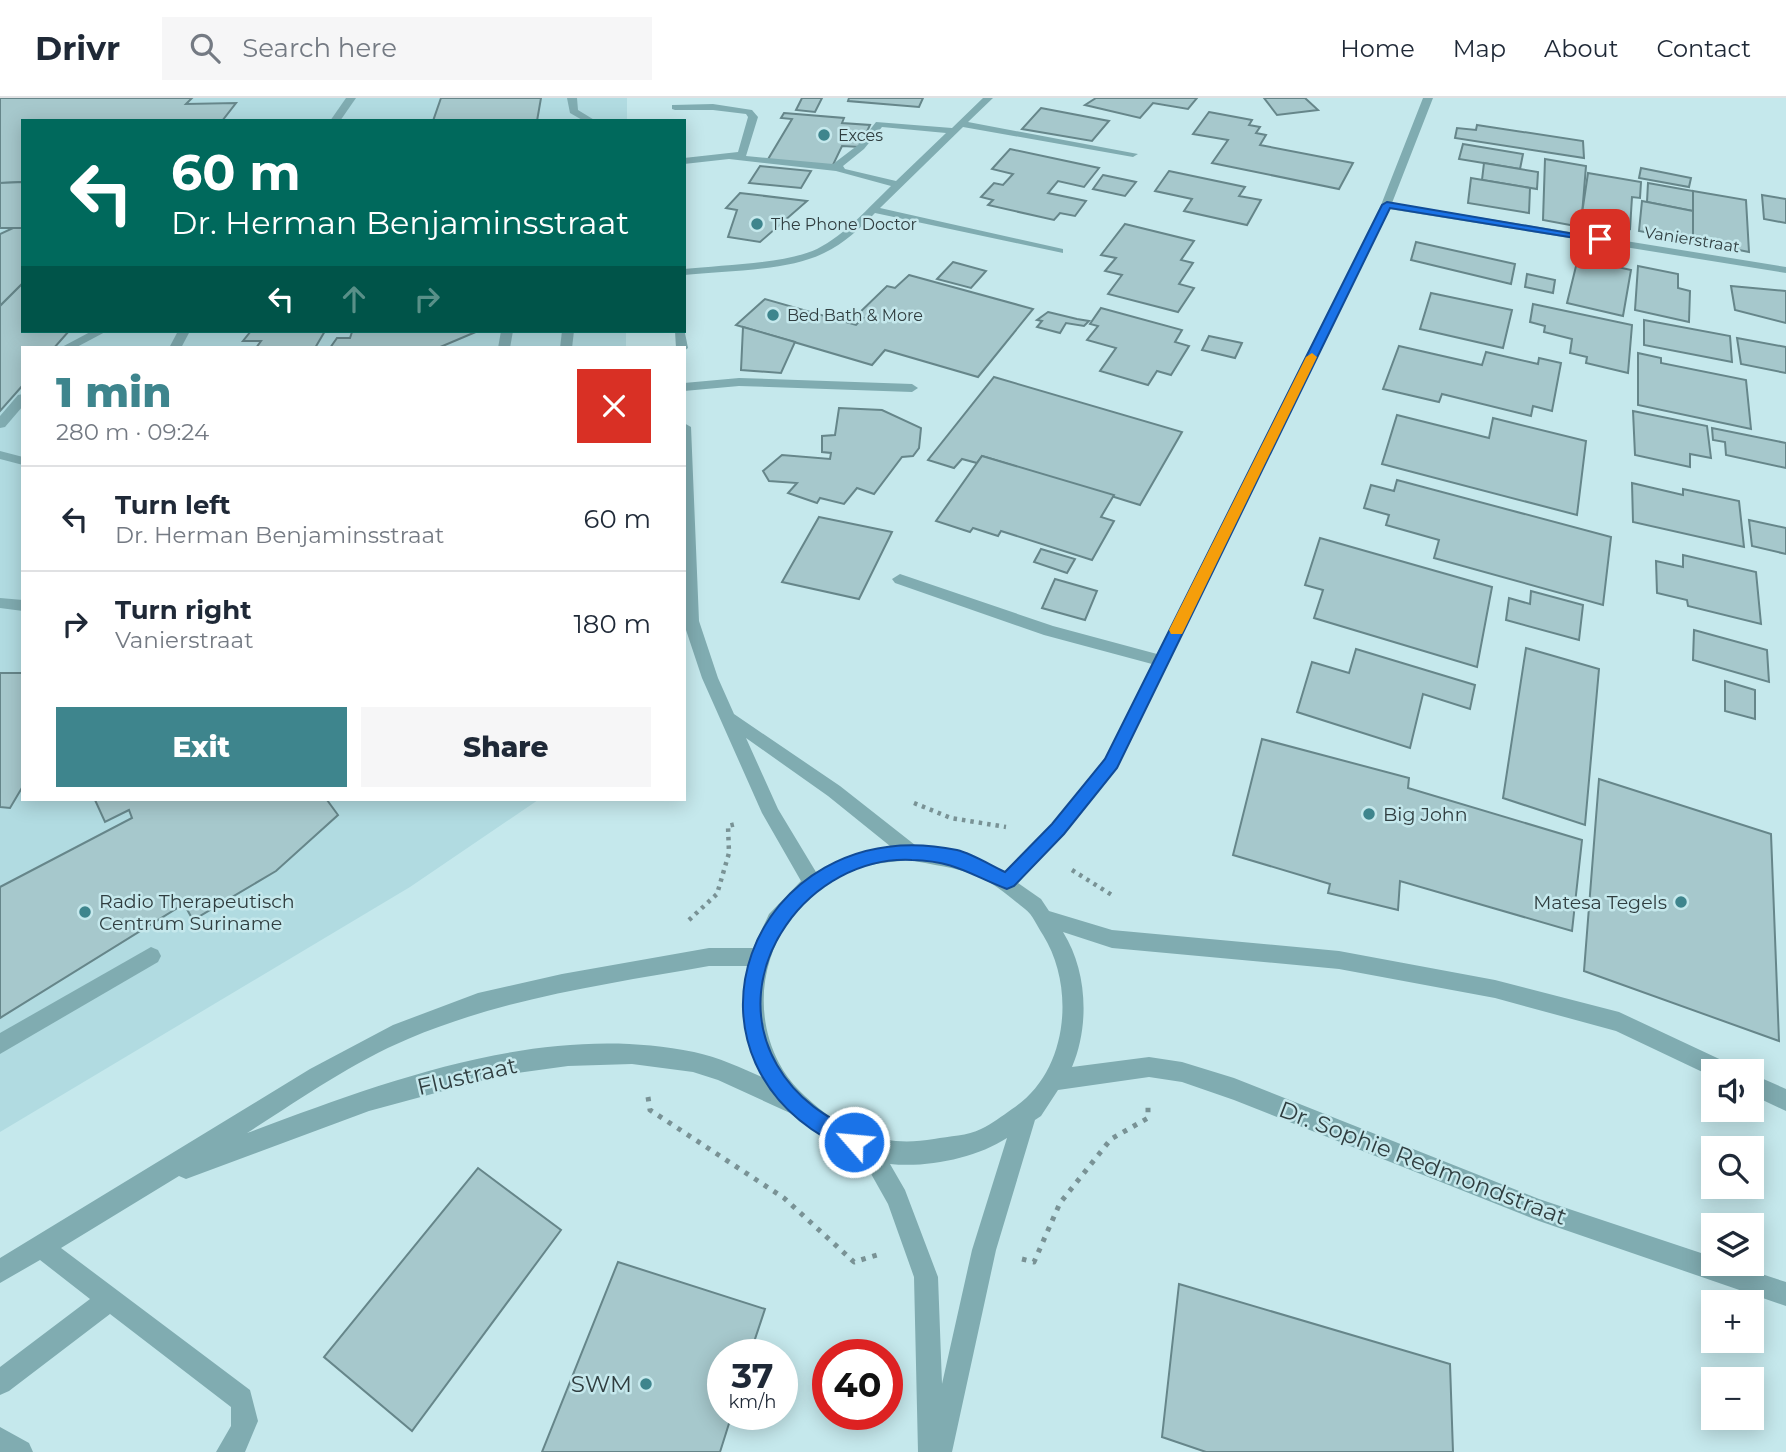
<!DOCTYPE html>
<meta charset="utf-8">
<style>
body{margin:0;font-family:Montserrat,sans-serif;background:#f6f6f7;color:#1f2937;height:100vh;display:flex;flex-direction:column;font-size:26px;white-space:nowrap}
*{box-sizing:border-box;margin:0}
p{font-size:23px;color:#747a83}
.icon{flex:none;width:38px;height:38px;fill:none;stroke:currentColor;stroke-width:2;stroke-linecap:round;stroke-linejoin:round}
.map{position:relative;flex:1;overflow:hidden}
.panel{position:absolute;left:21px;top:248px;width:665px;height:455px;display:flex;flex-direction:column;background:#fff;border-radius:0px;box-shadow:0 4px 18px #0003}
.panel>*{flex:none}
.banner{position:absolute;left:21px;top:21px;width:665px;height:214px;border-radius:0px;box-shadow:0 4px 18px #0003;background:#00695c;color:#fff;overflow:hidden}
.fabs{position:absolute;left:1701px;top:961px;display:grid;gap:14px}
.fabs a{display:grid;place-items:center;width:63px;height:63px;border-radius:0px;background:#fff;box-shadow:0 4px 18px #0003;font-size:35px}
.speed{position:absolute;left:707px;top:1241px;display:flex;gap:14px;font-size:35px;font-weight:700;text-align:center}
.speed>*{display:grid;place-content:center;width:91px;height:91px;border-radius:50%;background:#fff;box-shadow:0 4px 18px #0003;line-height:1}
.speed small{font-size:18px;font-weight:400}
.speed .limit{border:10px solid #d22;background:#fff;color:#111}
.pin{position:absolute;display:grid;place-items:center;width:60px;height:60px;color:#fff;margin:-30px;border-radius:14px;box-shadow:0 4px 10px #0006}
.me{position:absolute;width:77px;margin:-38px;rotate:297deg;stroke-linejoin:round;filter:drop-shadow(0 0 5px #0008)}
.turn{display:flex;align-items:center;gap:24px;height:147px;padding:0 35px;font-size:32px}
.turn .icon{width:91px;height:91px;stroke-width:2.5}
.turn b{display:block;font-size:49px;line-height:60px}
.lanes{display:flex;align-items:center;height:66px;padding:0 35px;background:#0003;justify-content:center;gap:35px;direction:ltr}
.lanes .off{opacity:.35}
.round{display:grid;place-items:center;flex:none;width:74px;height:74px;border-radius:0px;background:#f6f6f7}
.overview{display:flex;align-items:center;justify-content:space-between;height:119px;padding:0 35px}
h1{font-size:42px;font-weight:800;line-height:52px;color:#3e858d}
.button{display:flex;gap:14px;margin-top:auto;padding:14px 35px}
.button a{flex:1;height:80px;border-radius:0px;background:#3e858d;color:#fff;font-size:28px;font-weight:800;line-height:80px;text-align:center}
.button a+a{background:#f6f6f7;color:#1f2937}
ul{padding:0;list-style:none}
li{display:flex;align-items:center;gap:21px;height:105px;padding:0 35px;border-top:2px solid #e0e1e3}
li div{flex:1}
li b{display:block;font-size:26px}
li em{font-style:normal}
header{display:flex;align-items:center;gap:42px;box-sizing:border-box;height:98px;padding:0 35px;background:#fff;border-bottom:2px solid #e0e1e3}
header strong{font-size:33px}
nav{display:flex;gap:38px;margin-inline-start:auto;font-size:24px}
.search{width:490px;height:63px;background:#f6f6f7;display:flex;align-items:center;gap:18px;box-sizing:border-box;padding:0 24px;border-radius:0px;color:#747a83;font-size:26px}
.map>svg:first-child{display:block}
.built{fill:#b1dbe1}
.building{fill:#a6c8cc;stroke:#66868a;stroke-width:2}
.lines{fill:none;stroke-linecap:round;stroke-linejoin:round}
.path-far1{stroke:#799295;stroke-width:4.5;stroke-dasharray:3.5 5;stroke-linecap:butt}
.path{stroke:#799295;stroke-width:5;stroke-dasharray:4.5 7;stroke-linecap:butt}
.minor{fill:#80acb1;fill-rule:evenodd}
.route{fill:#1a73e8;stroke:#114b97;stroke-width:2}
.slow{fill:#f59e0b}
.poi-dot{fill:#3e858d;stroke:#c5e8ec;stroke-width:2.5}
.labels{text-anchor:middle;stroke-width:5;stroke-linejoin:round;paint-order:stroke}
.far-poi-label{font-size:16px;fill:#303e40;stroke:#c5e8ec;text-anchor:start}
.far-street-label{font-size:16px;fill:#303e40;stroke:#c5e8ec}
.poi-label{font-size:19px;fill:#303e40;stroke:#c5e8ec;text-anchor:start}
.near-street-label{font-size:23px;fill:#303e40;stroke:#c5e8ec}
.near-poi-label{font-size:23px;fill:#303e40;stroke:#c5e8ec;text-anchor:end}
</style>
<header>
<strong>Drivr</strong>
<div class="search"><svg class="icon" aria-label="search" viewBox="0 0 24 24"><circle cx="10" cy="10" r="6"/><path d="M15 15l6 6"/></svg>Search here</div>
<nav><a>Home</a><a>Map</a><a>About</a><a>Contact</a></nav>
</header>
<div class="map">
<svg width="1786" height="1354" viewBox="0 0 1786 1354">
<rect width="100%" height="100%" fill="#c5e8ec"/>
<polygon class="built" points="0,0 627,0 627,23 23,23 23,233 626,233 626,250 23,250 23,702 538,702 410,789 0,1034"/>
<g class="building">
<polygon points="0,0 192,0 186,6 236,5 222,23 23,23 23,84 0,85"/>
<polygon points="441,0 541,0 537,23 433,23"/>
<polygon points="802,0 822,0 815,14 796,12"/>
<polygon points="849,0 923,0 919,9 848,3"/>
<polygon points="1096,0 1197,0 1188,11 1153,5 1140,20 1085,7"/>
<polygon points="1264,0 1305,0 1318,12 1277,17"/>
<polygon points="1041,10 1109,23 1092,43 1022,31"/>
<polygon points="1209,14 1252,22 1249,27 1260,29 1256,35 1266,37 1260,47 1353,65 1339,91 1212,65 1228,42 1193,36"/>
<polygon points="784,15 844,20 842,25 870,27 860,49 842,48 832,69 767,63 792,21 781,20"/>
<polygon points="1477,27 1583,43 1584,60 1455,40 1457,30 1476,32"/>
<polygon points="1463,46 1523,56 1520,71 1459,61"/>
<polygon points="1010,51 1099,70 1084,89 1058,83 1048,95 1086,103 1075,118 1060,115 1054,122 988,107 993,102 981,99 994,85 1003,87 1013,76 992,71"/>
<polygon points="1545,61 1586,68 1581,129 1543,122"/>
<polygon points="1484,65 1538,74 1537,91 1482,82"/>
<polygon points="760,68 811,73 801,90 749,85"/>
<polygon points="1641,70 1691,80 1689,89 1639,80"/>
<polygon points="1169,73 1245,89 1239,98 1261,102 1247,127 1184,113 1192,101 1155,93"/>
<polygon points="1588,75 1641,84 1640,100 1632,99 1630,131 1581,122"/>
<polygon points="1103,77 1136,84 1125,98 1093,91"/>
<polygon points="1471,80 1530,90 1529,115 1468,105"/>
<polygon points="23,84 23,130 0,130 0,85"/>
<polygon points="1648,85 1693,93 1693,113 1647,104"/>
<polygon points="1693,93 1746,102 1749,154 1693,143"/>
<polygon points="740,95 807,103 760,144 728,139 737,112 726,110"/>
<polygon points="1762,97 1786,101 1786,125 1764,121"/>
<polygon points="1642,103 1693,113 1693,143 1639,133"/>
<polygon points="1125,126 1194,143 1181,162 1193,165 1179,186 1194,190 1178,214 1108,196 1122,177 1105,173 1116,160 1101,157"/>
<polygon points="13,130 23,130 23,185 0,208 0,136"/>
<polygon points="1416,144 1515,166 1511,186 1411,162"/>
<polygon points="1578,160 1631,172 1623,218 1567,205"/>
<polygon points="953,164 986,173 971,190 937,181"/>
<polygon points="1638,168 1678,176 1678,190 1690,193 1689,224 1635,212"/>
<polygon points="1527,176 1555,182 1553,195 1525,189"/>
<polygon points="909,177 1033,211 978,279 885,252 872,267 736,227 765,201 856,227 863,220 856,218 887,188 895,190"/>
<polygon points="23,185 23,233 69,233 54,250 23,250 23,287 0,313 0,208"/>
<polygon points="1731,188 1786,193 1786,225 1735,212"/>
<polygon points="1431,195 1512,212 1503,250 1420,231"/>
<polygon points="1533,206 1632,227 1628,275 1586,265 1587,259 1570,255 1572,241 1544,234 1545,228 1530,224"/>
<polygon points="1101,210 1182,232 1175,244 1189,248 1171,277 1157,273 1148,287 1100,273 1116,250 1087,242 1098,228 1090,226"/>
<polygon points="1048,214 1077,221 1089,223 1084,228 1066,225 1060,235 1037,229 1042,223 1037,222"/>
<polygon points="1644,222 1730,238 1732,264 1644,247"/>
<polygon points="743,229 795,244 781,275 741,272"/>
<polygon points="251,233 325,233 315,250 256,250 261,243 243,243"/>
<polygon points="478,233 438,250 330,250 337,240 350,240 352,234 337,233"/>
<polygon points="1209,238 1242,245 1235,260 1202,252"/>
<polygon points="1737,240 1786,249 1786,275 1741,266"/>
<polygon points="1399,248 1482,267 1486,254 1538,266 1539,260 1561,265 1552,313 1533,308 1531,318 1442,296 1439,304 1383,291"/>
<polygon points="1638,255 1661,260 1661,265 1746,282 1751,331 1638,307"/>
<polygon points="994,279 1182,334 1140,407 982,358 977,365 962,361 954,370 928,362"/>
<polygon points="839,310 882,312 921,330 919,350 913,358 902,359 874,396 857,390 844,406 820,400 817,405 788,395 797,385 769,383 763,373 782,357 830,361 831,355 822,354 822,338 835,337"/>
<polygon points="1633,313 1707,328 1711,360 1690,356 1690,369 1635,357"/>
<polygon points="1397,317 1489,340 1493,320 1586,343 1577,417 1382,366"/>
<polygon points="1712,330 1786,345 1786,370 1726,357 1725,344 1713,342"/>
<polygon points="982,358 1114,397 1101,419 1114,423 1092,462 1001,433 998,438 973,430 970,434 936,423"/>
<polygon points="1397,382 1611,439 1603,507 1434,460 1439,442 1386,427 1389,417 1364,410 1371,387 1394,393"/>
<polygon points="1632,385 1683,397 1683,391 1739,403 1744,449 1633,424"/>
<polygon points="819,419 892,434 859,501 782,484"/>
<polygon points="1749,422 1786,430 1786,456 1752,448"/>
<polygon points="1320,440 1492,489 1477,569 1314,520 1323,492 1305,487"/>
<polygon points="1041,451 1075,461 1067,475 1034,464"/>
<polygon points="1683,457 1756,474 1761,526 1688,508 1687,502 1657,495 1656,463 1683,469"/>
<polygon points="1055,481 1097,493 1085,522 1042,510"/>
<polygon points="1531,493 1583,507 1579,542 1506,522 1509,500 1530,506"/>
<polygon points="1694,532 1767,552 1769,584 1693,562"/>
<polygon points="1526,550 1599,571 1585,727 1503,700"/>
<polygon points="1356,551 1475,587 1470,611 1423,596 1410,650 1297,614 1312,564 1349,575"/>
<polygon points="0,575 23,575 23,688 10,710 0,709"/>
<polygon points="1725,583 1755,592 1755,621 1725,613"/>
<polygon points="1262,641 1409,680 1408,690 1582,742 1572,833 1400,783 1398,812 1328,795 1330,786 1233,757"/>
<polygon points="1599,681 1771,736 1779,943 1584,873"/>
<polygon points="95,702 327,702 338,717 276,773 193,822 184,806 0,920 0,789 132,720 129,712 105,724"/>
<polygon points="478,1070 561,1132 412,1333 324,1259"/>
<polygon points="618,1164 765,1211 750,1256 723,1256 723,1316 732,1316 720,1354 542,1354"/>
<polygon points="1179,1186 1450,1266 1453,1354 1206,1354 1162,1339"/>
</g>
<g class="lines">
<g class="path-far1">
<polyline points="914,705 951,720 1006,729"/>
<polyline points="1072,772 1115,799"/>
<polyline points="689,822 717,796 729,755 728,728 736,726"/>
</g>
<g class="path">
<polyline points="648,999 650,1012 784,1100 854,1164 877,1157"/>
<polyline points="1022,1161 1034,1164 1060,1105 1111,1041 1148,1020 1148,1009"/>
</g>
<g class="minor">
<polygon points="346,0 356,0 340,23 330,23"/>
<polygon points="567,0 577,0 578,12 596,23 584,23 570,15"/>
<path d="M983,0H993L968,24L1138,56L1133,59L963,29L880,110L1063,151V155L875,115C860,130 844,146 824,155C789,173 724,173 684,177V171C721,167 785,166 817,151C846,136 868,110 891,88L836,73L729,61L684,66V60L738,54L748,19L746,16L713,12H675L672,11V7L713,6L752,12L758,19L746,58L833,66L858,47L876,24L952,30ZM882,29L946,35L896,83L845,71L843,68L864,51Z"/>
<path d="M1423,0H1433L1392,105L1786,169V175L1389,111L1117,670L1064,736L1018,785L1041,801L1049,813L1112,832L1339,853L1495,882L1619,914L1730,966L1734,973H1713V979L1616,933L1495,900L1339,871L1112,850L1063,834C1087,872 1090,927 1072,969L1149,959L1182,964L1234,980L1539,1101L1713,1159V1166H1731L1786,1184V1208L1539,1123L1234,1002L1182,984L1149,979L1058,992L1041,1018L1035,1022L996,1152L952,1354H918L914,1179L888,1106L861,1058L824,1041L790,1015L718,982L693,974L632,966L568,968L502,977L369,1013L186,1081L179,1078L61,1150L250,1292L258,1323L245,1354H216L231,1328V1309L110,1216L9,1293L0,1297V1269L90,1201L40,1162L0,1185V1160L310,971L393,927L478,895L562,876L709,850H753L769,816L801,783L762,715L702,580L684,526V325L691,329L699,523L718,580L734,616L840,688L915,747L983,763L1003,775L1052,726L1105,660L1152,566L1044,537L895,485L892,481L900,476L1053,528L1157,556L1381,107ZM746,640L828,698L890,748L851,757L816,774L778,711ZM910,762C931,767 957,769 977,778C993,784 1011,800 1025,811C1033,817 1037,828 1043,837C1076,890 1068,975 1012,1011C1002,1018 992,1026 981,1031C968,1038 949,1038 934,1041C893,1048 859,1040 825,1015C807,1001 789,985 779,965C741,892 777,802 853,772C871,765 891,764 910,762ZM709,868H748C740,912 747,939 764,980C742,970 718,959 694,954C543,923 386,983 247,1035C299,1002 351,965 408,941C504,900 607,886 709,868ZM1007,1040L972,1152L942,1286L938,1179L905,1092L890,1066C928,1070 976,1060 1007,1040Z"/>
<polygon points="684,230 688,250 684,253 684,250 676,250 675,233 684,233"/>
<polygon points="92,233 107,233 75,250 60,250"/>
<polygon points="178,233 190,233 181,250 169,250"/>
<polygon points="501,233 513,233 510,250 498,250"/>
<polygon points="562,233 574,233 572,250 560,250"/>
<polygon points="739,280 912,286 918,290 912,294 739,288 684,293 684,285"/>
<polygon points="23,296 23,308 5,329 0,330 0,318 18,297"/>
<polygon points="0,353 23,359 23,367 0,361"/>
<polygon points="0,500 23,502 23,513 0,510"/>
<polygon points="151,849 158,852 161,858 158,864 0,956 0,935"/>
<polygon points="1752,976 1786,991 1786,1013 1752,997"/>
<polygon points="0,1329 29,1345 33,1354 0,1354"/>
</g>
</g>
<path class="route" d="M1387,104L1604,141L1600,144L1390,110L1117,670L1064,736L1014,788L1007,791C970,777 956,763 912,762C810,757 723,873 777,967C797,1002 826,1019 861,1037L864,1044L861,1051L854,1054C652,970 749,710 957,752C973,756 990,767 1005,774L1052,726L1105,661L1382,107Z"/>
<polygon class="slow" points="1312,255 1317,259 1184,532 1182,536 1171,536 1169,532 1306,259"/>
<g class="poi-dot">
<circle cx="824" cy="37" r="7"/>
<circle cx="757" cy="126" r="7"/>
<circle cx="773" cy="217" r="7"/>
<circle cx="1369" cy="716" r="7"/>
<circle cx="1681" cy="804" r="7"/>
<circle cx="85" cy="814" r="7"/>
<circle cx="646" cy="1286" r="7"/>
</g>
<g class="labels">
<g class="far-poi-label">
<text x="838" y="43">Exces</text>
<text x="771" y="132">The Phone Doctor</text>
<text x="787" y="223">Bed Bath &amp; More</text>
</g>
<g class="far-street-label">
<text transform="translate(1692 141) rotate(9)" y="6">Vanierstraat</text>
</g>
<g class="poi-label">
<text x="1383" y="723">Big John</text>
<text x="99" y="810">Radio Therapeutisch<tspan x="99" dy="22">Centrum Suriname</tspan></text>
<text x="1667" y="811" text-anchor="end">Matesa Tegels</text>
</g>
<g class="near-street-label">
<text transform="translate(467 978) rotate(-13)" y="8">Flustraat</text>
<text transform="translate(1423 1065) rotate(21)" y="8">Dr. Sophie Redmondstraat</text>
</g>
<g class="near-poi-label">
<text x="632" y="1294">SWM</text>
</g>
</g>
</svg>
<div class="fabs">
<a><svg class="icon" aria-label="sound" viewBox="0 0 24 24"><path d="M4 9h4l5-4v14l-5-4H4zM17 9q2 3 0 6"/></svg></a>
<a><svg class="icon" aria-label="search" viewBox="0 0 24 24"><circle cx="10" cy="10" r="6"/><path d="M15 15l6 6"/></svg></a>
<a><svg class="icon" aria-label="layers" viewBox="0 0 24 24"><path d="M12 4l9 5-9 5-9-5zM3 14l9 5 9-5"/></svg></a>
<a>+</a>
<a>−</a>
</div>
<div class="speed"><div>37<small>km/h</small></div><div class="limit">40</div></div>
<div class="pin" style="left:1600px;top:141px;background:#d93025"><svg class="icon" aria-label="arrive" viewBox="0 0 24 24"><path d="M6 21V4h12l-3 4 3 4H6"/></svg></div>
<svg class="me" style="left:854px;top:1044px" viewBox="-20 -20 40 40"><circle r="17" fill="#1a73e8" stroke="#fff" stroke-width="3"/><path d="M0-11L8 9 0 5-8 9z" fill="#fff"/></svg>
<div class="banner">
<div class="turn"><svg class="icon" aria-label="left" viewBox="0 0 24 24"><path d="M17 20v-9H6M10 6l-5 5 5 5"/></svg><div><b>60 m</b>Dr. Herman Benjaminsstraat</div></div>
<div class="lanes"><svg class="icon" aria-label="left" viewBox="0 0 24 24"><path d="M17 20v-9H6M10 6l-5 5 5 5"/></svg><svg class="icon off" aria-label="ahead" viewBox="0 0 24 24"><path d="M12 20V5M6 11l6-6 6 6"/></svg><svg class="icon off" aria-label="right" viewBox="0 0 24 24"><path d="M7 20v-9h11M14 6l5 5-5 5"/></svg></div>
</div>
<section class="panel">
<div class="overview"><div><h1>1 min</h1><p>280 m · 09:24</p></div><a class="round" style="background:#d93025;color:#fff"><svg class="icon" aria-label="close" viewBox="0 0 24 24"><path d="M6 6l12 12M18 6L6 18"/></svg></a></div>
<ul>
<li><svg class="icon" aria-label="left" viewBox="0 0 24 24"><path d="M17 20v-9H6M10 6l-5 5 5 5"/></svg><div><b>Turn left</b><p>Dr. Herman Benjaminsstraat</p></div><em>60 m</em></li>
<li><svg class="icon" aria-label="right" viewBox="0 0 24 24"><path d="M7 20v-9h11M14 6l5 5-5 5"/></svg><div><b>Turn right</b><p>Vanierstraat</p></div><em>180 m</em></li>
</ul>
<div class="button"><a>Exit</a><a>Share</a></div>
</section>
</div>
